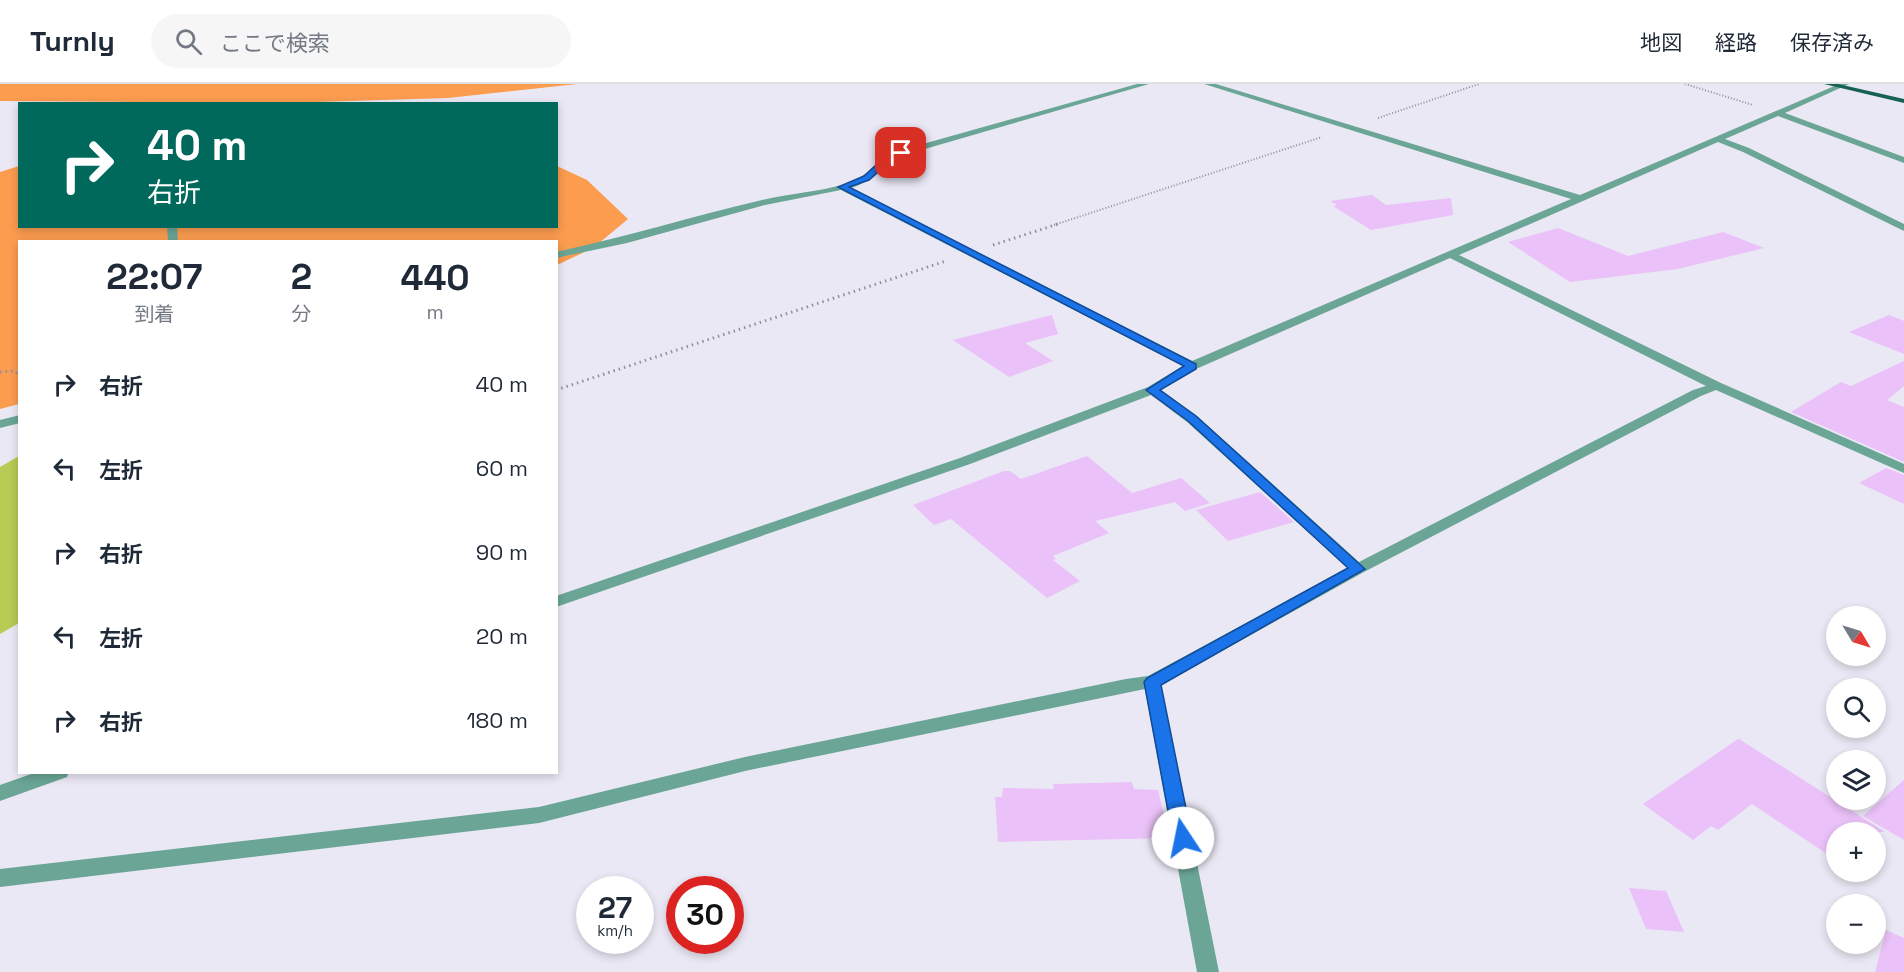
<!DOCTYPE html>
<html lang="ja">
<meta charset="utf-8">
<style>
body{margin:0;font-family:"Space Grotesk","Noto Sans JP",sans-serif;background:#f6f6f7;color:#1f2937;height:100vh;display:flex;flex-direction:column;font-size:22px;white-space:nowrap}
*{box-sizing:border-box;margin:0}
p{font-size:20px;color:#747a83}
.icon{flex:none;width:33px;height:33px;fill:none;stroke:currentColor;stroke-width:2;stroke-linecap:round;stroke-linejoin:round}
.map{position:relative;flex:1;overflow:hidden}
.details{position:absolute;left:18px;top:156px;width:540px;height:534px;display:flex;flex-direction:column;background:#fff;border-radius:0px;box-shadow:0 3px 9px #0003}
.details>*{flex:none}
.banner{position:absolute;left:18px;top:18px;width:540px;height:126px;border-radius:0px;box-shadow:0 3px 9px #0003;background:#00695c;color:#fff;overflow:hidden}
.needle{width:39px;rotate:128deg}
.buttons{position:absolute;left:1826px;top:522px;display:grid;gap:12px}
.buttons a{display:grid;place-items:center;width:60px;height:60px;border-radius:50%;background:#fff;box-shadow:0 3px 9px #0003;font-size:30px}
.speed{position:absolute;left:576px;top:792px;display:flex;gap:12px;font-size:30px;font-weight:700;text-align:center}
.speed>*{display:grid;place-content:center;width:78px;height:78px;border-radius:50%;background:#fff;box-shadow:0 3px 9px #0003;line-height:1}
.speed small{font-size:15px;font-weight:400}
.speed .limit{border:9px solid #d22;background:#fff;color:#111}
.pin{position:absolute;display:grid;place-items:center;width:51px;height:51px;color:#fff;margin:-26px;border-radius:12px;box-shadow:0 3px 9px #0006}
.me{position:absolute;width:66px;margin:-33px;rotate:349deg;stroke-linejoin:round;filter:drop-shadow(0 0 4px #0008)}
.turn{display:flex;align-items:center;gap:21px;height:126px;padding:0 30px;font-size:27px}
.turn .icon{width:78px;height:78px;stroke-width:2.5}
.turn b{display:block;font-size:42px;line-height:51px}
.eta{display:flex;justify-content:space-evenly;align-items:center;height:102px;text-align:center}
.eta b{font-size:36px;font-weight:600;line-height:42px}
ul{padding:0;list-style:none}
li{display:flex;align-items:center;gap:18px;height:84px;padding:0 30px}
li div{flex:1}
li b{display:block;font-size:22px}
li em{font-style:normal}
header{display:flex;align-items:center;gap:36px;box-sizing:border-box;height:84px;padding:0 30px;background:#fff;border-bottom:2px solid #e0e1e3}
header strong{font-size:28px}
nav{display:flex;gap:33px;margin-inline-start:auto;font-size:21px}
.search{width:420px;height:54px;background:#f6f6f7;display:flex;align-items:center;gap:15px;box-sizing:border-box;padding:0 21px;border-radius:33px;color:#747a83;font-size:22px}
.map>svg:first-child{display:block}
.forest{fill:#fb9c4f}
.water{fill:#b8cb54}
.building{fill:#eac1f8}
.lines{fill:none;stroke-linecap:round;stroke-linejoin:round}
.path-far1{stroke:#938ea2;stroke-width:2;stroke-dasharray:1 2;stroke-linecap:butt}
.path{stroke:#938ea2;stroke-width:3;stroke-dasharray:1.5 4;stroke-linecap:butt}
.minor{fill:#6aa596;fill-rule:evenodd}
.major{fill:#166153;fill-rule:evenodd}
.route{fill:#1a73e8;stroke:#114b97;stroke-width:1.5}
</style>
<header>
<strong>Turnly</strong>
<div class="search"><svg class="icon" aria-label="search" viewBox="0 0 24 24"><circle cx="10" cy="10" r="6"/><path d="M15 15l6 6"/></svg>ここで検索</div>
<nav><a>地図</a><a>経路</a><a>保存済み</a></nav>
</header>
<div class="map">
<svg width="1904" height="888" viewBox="0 0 1904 888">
<rect width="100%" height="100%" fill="#ebe8f5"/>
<g class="forest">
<polygon points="0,0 577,0 448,14 283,19 0,17"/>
<polygon points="19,82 20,142 556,142 557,82 587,96 628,135 593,164 557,181 556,158 20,158 19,320 0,325 0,88"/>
</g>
<polygon class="water" points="19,372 19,539 0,550 0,383"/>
<g class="building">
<polygon points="1372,111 1386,121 1451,114 1453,131 1371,146 1333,122 1337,121 1330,117"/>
<polygon points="1558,144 1628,172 1723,148 1764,164 1678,185 1570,198 1508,158"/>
<polygon points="1052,231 1058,250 1025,259 1053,277 1009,293 953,256"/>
<polygon points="1889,231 1904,237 1904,270 1849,248"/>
<polygon points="1904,277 1904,302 1887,316 1904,323 1904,378 1791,328 1841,298 1851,302"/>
<polygon points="1087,372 1132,409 1181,394 1210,419 1185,427 1175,418 1095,437 1109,449 1053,472 1056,475 1053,476 1080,497 1047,514 951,435 934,441 913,421 1004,387 1010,387 1021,395"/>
<polygon points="1886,384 1904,391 1904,420 1859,399"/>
<polygon points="1260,408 1294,438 1228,457 1196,426"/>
<polygon points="1738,655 1739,655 1885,748 1836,748 1836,776 1752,720 1718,746 1711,742 1693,756 1643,720"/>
<polygon points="1904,696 1904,756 1863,732"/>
<polygon points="1132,698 1134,705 1158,706 1169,754 998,758 995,713 1002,713 1003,704 1054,705 1053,700"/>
<polygon points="1629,804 1666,807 1684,848 1646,845"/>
<polygon points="1886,846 1904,854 1904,888 1875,888"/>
</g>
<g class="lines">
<g class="path-far1">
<polyline points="1685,0 1753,21"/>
<polyline points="1378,34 1479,0"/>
<polyline points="1054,141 1322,53"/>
</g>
<g class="path">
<polyline points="993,161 1058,140"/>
<polyline points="0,288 14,287 20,291"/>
<polyline points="556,306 946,177"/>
</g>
<g class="minor">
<path d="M1137,0H1149L904,71C884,78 873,98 851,104L1192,277L1571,115L1204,0H1216L1580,111L1839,0H1849L1785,29L1904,73V79L1778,32L1725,55L1749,64L1904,140V147L1743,68L1718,58L1459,171L1721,299L1904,380V389L1716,306L1701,312L1364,488L1161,601L1219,888H1197L1145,605L745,687L539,739L0,803V785L539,723L745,673L1126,595L1148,592L1348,484L1187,338L1151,311L970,380L556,523V512L960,374L1148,303L1183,282L841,106L765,121L627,159L556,174V168C626,153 693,132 762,116C790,109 821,108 848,99C868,93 879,74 898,67ZM1450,174L1706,302L1693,306L1359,478L1197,332L1161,306L1196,285Z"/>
<polygon points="167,142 177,142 178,158 168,158"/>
<polygon points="20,331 20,339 0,344 0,336"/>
<polygon points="37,688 69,688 67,693 0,717 0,701"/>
</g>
<polygon class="major" points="1824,0 1838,0 1904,15 1904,19"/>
</g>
<polygon class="route" points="898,67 905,69 893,75 869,96 849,103 1196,280 1196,285 1160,306 1196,332 1365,485 1161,601 1192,754 1189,760 1183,762 1176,760 1173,754 1144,598 1147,594 1348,484 1188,337 1146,306 1184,282 838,103 864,92 887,71"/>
</svg>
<div class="buttons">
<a><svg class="needle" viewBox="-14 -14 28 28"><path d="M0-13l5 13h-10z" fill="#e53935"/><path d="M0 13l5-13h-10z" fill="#747a83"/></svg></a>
<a><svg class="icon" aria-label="search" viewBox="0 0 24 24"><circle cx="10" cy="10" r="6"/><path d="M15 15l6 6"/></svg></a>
<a><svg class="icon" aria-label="layers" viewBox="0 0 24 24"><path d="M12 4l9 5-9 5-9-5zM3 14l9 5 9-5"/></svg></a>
<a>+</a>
<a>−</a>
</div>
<div class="speed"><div>27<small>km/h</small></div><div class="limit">30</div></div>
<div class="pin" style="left:901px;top:69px;background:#d93025"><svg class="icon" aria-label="arrive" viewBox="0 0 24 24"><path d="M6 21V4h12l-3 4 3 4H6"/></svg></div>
<svg class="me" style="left:1183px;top:754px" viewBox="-20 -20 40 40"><circle r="19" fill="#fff"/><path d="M0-13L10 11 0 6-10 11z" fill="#1a73e8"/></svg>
<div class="banner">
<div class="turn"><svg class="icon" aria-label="right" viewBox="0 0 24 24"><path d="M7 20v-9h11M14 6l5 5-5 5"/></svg><div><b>40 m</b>右折</div></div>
</div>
<section class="details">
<div class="eta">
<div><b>22:07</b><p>到着</p></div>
<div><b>2</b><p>分</p></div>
<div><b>440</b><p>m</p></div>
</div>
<ul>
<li><svg class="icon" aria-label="right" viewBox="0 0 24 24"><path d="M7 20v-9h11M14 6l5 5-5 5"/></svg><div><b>右折</b></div><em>40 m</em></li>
<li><svg class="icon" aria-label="left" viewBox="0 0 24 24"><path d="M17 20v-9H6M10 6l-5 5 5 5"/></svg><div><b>左折</b></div><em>60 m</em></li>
<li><svg class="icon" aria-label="right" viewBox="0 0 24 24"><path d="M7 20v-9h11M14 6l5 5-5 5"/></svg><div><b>右折</b></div><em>90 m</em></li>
<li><svg class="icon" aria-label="left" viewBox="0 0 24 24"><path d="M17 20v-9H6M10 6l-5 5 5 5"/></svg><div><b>左折</b></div><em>20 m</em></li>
<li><svg class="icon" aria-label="right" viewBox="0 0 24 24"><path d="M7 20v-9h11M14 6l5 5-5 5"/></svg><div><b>右折</b></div><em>180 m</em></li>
</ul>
</section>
</div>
